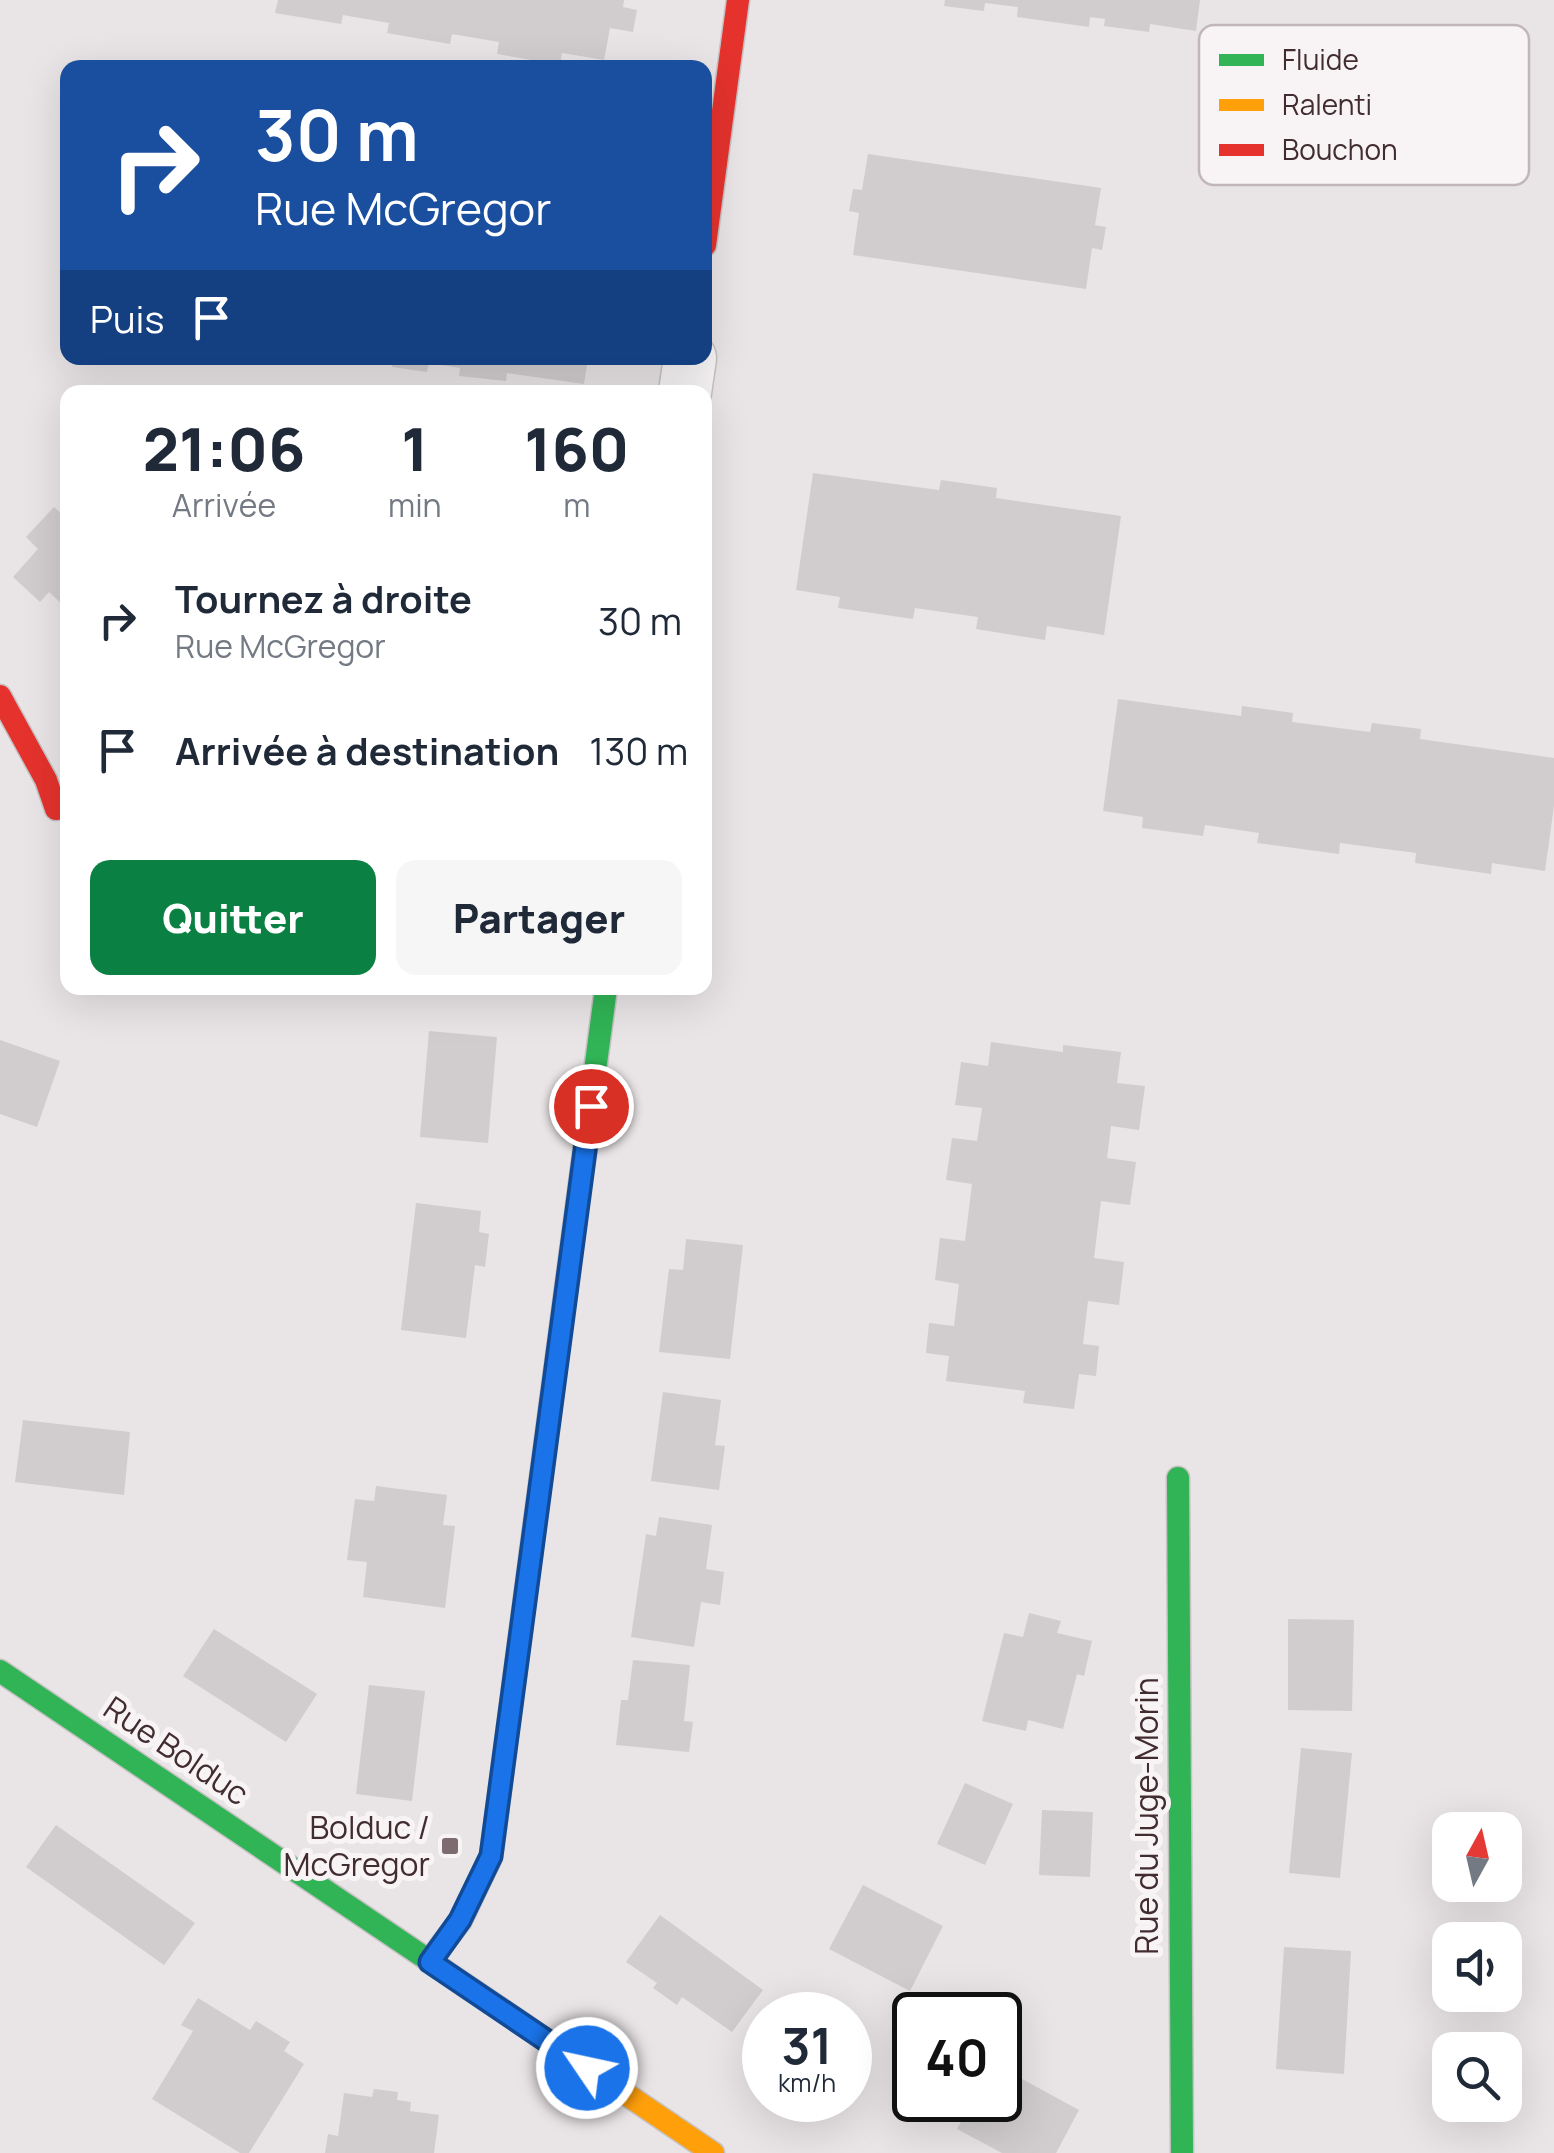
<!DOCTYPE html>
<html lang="fr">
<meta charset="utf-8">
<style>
body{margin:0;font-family:Manrope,sans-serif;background:#f6f6f7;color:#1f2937;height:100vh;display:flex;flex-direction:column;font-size:38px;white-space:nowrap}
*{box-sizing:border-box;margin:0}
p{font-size:32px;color:#747a83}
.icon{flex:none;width:55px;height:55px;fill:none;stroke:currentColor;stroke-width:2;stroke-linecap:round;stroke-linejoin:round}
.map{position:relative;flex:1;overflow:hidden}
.drawer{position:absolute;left:60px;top:385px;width:652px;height:610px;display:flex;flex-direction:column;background:#fff;border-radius:20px;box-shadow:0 10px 40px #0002}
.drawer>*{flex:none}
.top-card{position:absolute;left:60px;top:60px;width:652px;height:305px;border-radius:20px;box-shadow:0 10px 40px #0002;background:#1a4fa0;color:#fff;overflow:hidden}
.needle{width:65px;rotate:8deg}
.fabs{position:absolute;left:1432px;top:1812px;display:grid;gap:20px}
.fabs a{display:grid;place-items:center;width:90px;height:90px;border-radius:20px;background:#fff;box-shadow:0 10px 40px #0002;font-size:50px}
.speed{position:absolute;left:742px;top:1992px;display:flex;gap:20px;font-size:50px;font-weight:700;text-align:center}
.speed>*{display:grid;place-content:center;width:130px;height:130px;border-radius:50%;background:#fff;box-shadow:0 10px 40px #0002;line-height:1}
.speed small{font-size:25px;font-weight:400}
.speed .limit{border:5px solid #111;border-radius:15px;background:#fff;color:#111}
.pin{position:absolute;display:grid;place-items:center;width:85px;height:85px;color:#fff;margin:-42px;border:5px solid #fff;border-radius:50%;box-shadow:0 2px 10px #0007}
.me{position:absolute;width:110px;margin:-55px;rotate:304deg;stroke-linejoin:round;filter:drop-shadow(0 0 8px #0008)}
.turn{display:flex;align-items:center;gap:35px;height:210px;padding:0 30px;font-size:45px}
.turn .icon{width:130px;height:130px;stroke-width:2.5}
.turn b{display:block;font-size:70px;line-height:85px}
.then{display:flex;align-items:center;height:95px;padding:0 30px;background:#0003;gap:20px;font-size:38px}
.eta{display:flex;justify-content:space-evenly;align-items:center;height:170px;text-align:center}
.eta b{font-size:60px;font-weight:800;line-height:70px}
.cta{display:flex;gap:20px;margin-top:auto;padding:20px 30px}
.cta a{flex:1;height:115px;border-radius:20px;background:#0b8043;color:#fff;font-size:40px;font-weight:800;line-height:115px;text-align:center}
.cta a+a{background:#f6f6f7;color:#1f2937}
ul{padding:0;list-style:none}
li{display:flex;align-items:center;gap:30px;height:130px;padding:0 30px}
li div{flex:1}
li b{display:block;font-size:38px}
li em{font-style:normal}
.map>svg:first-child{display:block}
.building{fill:#d1cdce}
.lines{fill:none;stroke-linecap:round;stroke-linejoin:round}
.street-casing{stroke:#c6c1c3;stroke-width:55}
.fast-casing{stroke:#c6c1c3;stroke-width:25}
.slow-casing{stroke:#c6c1c3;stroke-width:25}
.jam-casing{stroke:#c6c1c3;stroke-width:25}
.street{stroke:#f6f4f4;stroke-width:52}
.fast{stroke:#30b455;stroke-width:22}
.slow{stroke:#ff9f0a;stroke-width:22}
.jam{stroke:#e5322d;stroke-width:22}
.route-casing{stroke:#114b97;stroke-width:25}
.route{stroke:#1a73e8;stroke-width:18}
.poi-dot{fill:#7c6c70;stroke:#f8f3f4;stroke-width:4}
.labels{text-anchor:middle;stroke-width:10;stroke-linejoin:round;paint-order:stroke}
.street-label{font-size:32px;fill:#412c30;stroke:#f8f3f4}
.poi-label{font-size:32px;fill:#412c30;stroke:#f8f3f4;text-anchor:end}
.key{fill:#f8f3f4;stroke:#c1b7b9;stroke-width:2.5}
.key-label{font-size:28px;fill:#412c30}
</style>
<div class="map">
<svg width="1554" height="2153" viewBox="0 0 1554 2153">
<rect width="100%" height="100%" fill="#e9e4e6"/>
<g class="building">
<polygon points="278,0 624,0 623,7 637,10 633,32 610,28 604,60 562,53 560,65 497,54 499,42 452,34 450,44 387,33 389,23 343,15 341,24 275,13"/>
<polygon points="945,0 1200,0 1196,31 1150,24 1149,32 1104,26 1105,19 1090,17 1089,27 1017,17 1018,7 985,3 984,11 944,6"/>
<polygon points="868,154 1101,188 1095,225 1106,227 1102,250 1092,248 1086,289 853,255 859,213 849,211 853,189 862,190"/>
<polygon points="394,358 588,358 584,384 507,373 506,381 459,376 460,368 429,363 427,372 392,367"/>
<polygon points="813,473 939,490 941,480 997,488 996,498 1121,516 1104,635 1047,626 1045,640 976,629 978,617 915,608 913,619 838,608 840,597 796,590"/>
<polygon points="54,507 68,519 68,610 49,592 40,602 13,577 38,549 26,537"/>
<polygon points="1118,699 1241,716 1242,706 1293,713 1292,722 1370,732 1372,723 1421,729 1420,739 1554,758 1554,806 1545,871 1492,863 1491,874 1415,863 1416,853 1340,843 1339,854 1257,843 1259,833 1205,825 1203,836 1142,828 1143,817 1103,811"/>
<polygon points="429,1031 497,1037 488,1143 420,1137"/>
<polygon points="0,1040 60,1061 37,1127 0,1114"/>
<polygon points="991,1042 1063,1052 1063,1045 1121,1052 1117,1083 1145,1086 1139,1130 1111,1126 1107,1158 1136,1162 1130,1205 1101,1201 1094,1258 1124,1262 1119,1305 1088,1301 1083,1344 1099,1346 1096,1376 1079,1374 1074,1409 1023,1403 1025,1391 946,1381 949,1356 926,1353 929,1323 954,1326 959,1284 935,1280 940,1238 965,1241 972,1184 946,1180 952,1138 977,1141 982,1108 955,1105 961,1062 988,1066"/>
<polygon points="416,1203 481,1211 479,1232 489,1234 485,1267 475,1265 466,1338 401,1330"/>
<polygon points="686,1239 743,1245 730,1359 659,1352 669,1269 683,1270"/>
<polygon points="663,1392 721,1400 715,1445 725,1446 719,1490 651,1481"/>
<polygon points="23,1420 130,1432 124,1495 15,1482"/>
<polygon points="376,1486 447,1495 443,1525 455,1526 445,1608 363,1597 367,1562 347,1560 355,1499 374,1501"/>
<polygon points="659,1517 712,1525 706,1569 724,1572 720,1605 701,1602 694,1647 631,1637 646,1534 656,1536"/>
<polygon points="1029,1613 1061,1621 1057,1633 1092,1641 1084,1676 1077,1674 1063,1729 1028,1720 1026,1731 982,1721 1004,1633 1023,1637"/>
<polygon points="1288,1619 1354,1620 1352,1711 1288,1710"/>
<polygon points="214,1629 317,1694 286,1742 183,1676"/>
<polygon points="633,1660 690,1665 684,1721 693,1722 689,1752 616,1745 621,1700 628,1700"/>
<polygon points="369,1685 425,1691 412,1801 356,1794"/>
<polygon points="1301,1748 1352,1753 1340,1878 1289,1873"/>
<polygon points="965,1783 1013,1804 985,1865 937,1844"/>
<polygon points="1042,1810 1093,1812 1090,1877 1039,1875"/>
<polygon points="56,1825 195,1923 164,1965 26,1867"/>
<polygon points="863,1885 943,1926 910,1991 829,1949"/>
<polygon points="660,1915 763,1990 732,2032 682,1997 677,2005 653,1988 657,1983 626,1962"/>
<polygon points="1284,1947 1351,1951 1344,2074 1276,2069"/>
<polygon points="198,1998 250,2030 256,2021 290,2042 284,2051 304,2064 249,2153 240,2153 152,2099 193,2031 181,2025"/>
<polygon points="1000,2067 1079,2110 1056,2153 1002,2153 957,2129 973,2100 1000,2100"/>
<polygon points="374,2089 398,2092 397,2100 411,2102 410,2111 439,2115 434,2153 325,2153 328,2134 338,2136 344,2093 372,2097"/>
</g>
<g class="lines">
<g class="street-casing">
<polyline id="street" points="685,392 690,358"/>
</g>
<g class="fast-casing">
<g id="fast">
<polyline points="1178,1478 1182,2153"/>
<polyline points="531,1552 606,988"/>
<polyline points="0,1671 443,1970"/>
</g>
</g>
<g class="slow-casing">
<g id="slow">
<polyline points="429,1961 461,1920 491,1857 531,1552"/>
<polyline points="443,1970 713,2153"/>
</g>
</g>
<g class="jam-casing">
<g id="jam">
<polyline points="705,245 738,0"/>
<polyline points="0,696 46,780 56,809"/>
</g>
</g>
<use href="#street" class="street"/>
<use href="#fast" class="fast"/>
<use href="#slow" class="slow"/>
<use href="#jam" class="jam"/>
</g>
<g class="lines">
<g class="route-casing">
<polyline id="route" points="587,2068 430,1962 460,1920 491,1856 591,1106"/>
</g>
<use href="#route" class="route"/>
</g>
<rect class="poi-dot" x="440" y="1836" width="20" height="20" rx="5"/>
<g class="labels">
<g class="street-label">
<text transform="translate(176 1751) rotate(34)" y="11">Rue Bolduc</text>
<text transform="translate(1147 1816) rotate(-90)" y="11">Rue du Juge-Morin</text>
</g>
<g class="poi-label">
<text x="430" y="1839">Bolduc /<tspan x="430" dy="37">McGregor</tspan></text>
</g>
</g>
<rect x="1199" y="25" width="330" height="160" rx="15" class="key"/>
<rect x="1219" y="54" width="45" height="12" fill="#30b455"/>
<rect x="1219" y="99" width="45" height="12" fill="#ff9f0a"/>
<rect x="1219" y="144" width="45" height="12" fill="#e5322d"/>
<g class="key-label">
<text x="1282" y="70">Fluide</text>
<text x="1282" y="115">Ralenti</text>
<text x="1282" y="160">Bouchon</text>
</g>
</svg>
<div class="fabs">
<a><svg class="needle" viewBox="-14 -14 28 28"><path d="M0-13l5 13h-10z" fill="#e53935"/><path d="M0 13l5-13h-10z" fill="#747a83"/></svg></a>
<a><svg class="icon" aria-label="sound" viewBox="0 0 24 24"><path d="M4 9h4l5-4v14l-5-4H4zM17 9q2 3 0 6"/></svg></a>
<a><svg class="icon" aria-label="search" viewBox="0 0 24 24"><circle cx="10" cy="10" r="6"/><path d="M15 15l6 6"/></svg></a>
</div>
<div class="speed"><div>31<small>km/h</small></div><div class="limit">40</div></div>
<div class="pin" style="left:591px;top:1106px;background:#d93025"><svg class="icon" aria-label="arrive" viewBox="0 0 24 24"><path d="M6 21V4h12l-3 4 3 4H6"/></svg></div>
<svg class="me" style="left:587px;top:2068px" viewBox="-20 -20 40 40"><circle r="17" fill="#1a73e8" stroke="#fff" stroke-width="3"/><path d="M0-11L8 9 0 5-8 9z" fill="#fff"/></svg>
<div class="top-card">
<div class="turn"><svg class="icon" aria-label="right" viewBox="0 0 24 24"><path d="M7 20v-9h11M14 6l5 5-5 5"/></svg><div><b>30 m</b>Rue McGregor</div></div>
<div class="then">Puis<svg class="icon" aria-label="arrive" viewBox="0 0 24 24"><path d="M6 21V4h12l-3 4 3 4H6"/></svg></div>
</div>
<section class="drawer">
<div class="eta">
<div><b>21:06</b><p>Arrivée</p></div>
<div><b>1</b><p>min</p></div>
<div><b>160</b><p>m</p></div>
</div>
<ul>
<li><svg class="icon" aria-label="right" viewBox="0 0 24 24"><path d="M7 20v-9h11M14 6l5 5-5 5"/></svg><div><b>Tournez à droite</b><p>Rue McGregor</p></div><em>30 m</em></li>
<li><svg class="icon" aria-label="arrive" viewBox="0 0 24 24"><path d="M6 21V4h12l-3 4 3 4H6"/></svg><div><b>Arrivée à destination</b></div><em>130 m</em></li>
</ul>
<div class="cta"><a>Quitter</a><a>Partager</a></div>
</section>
</div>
